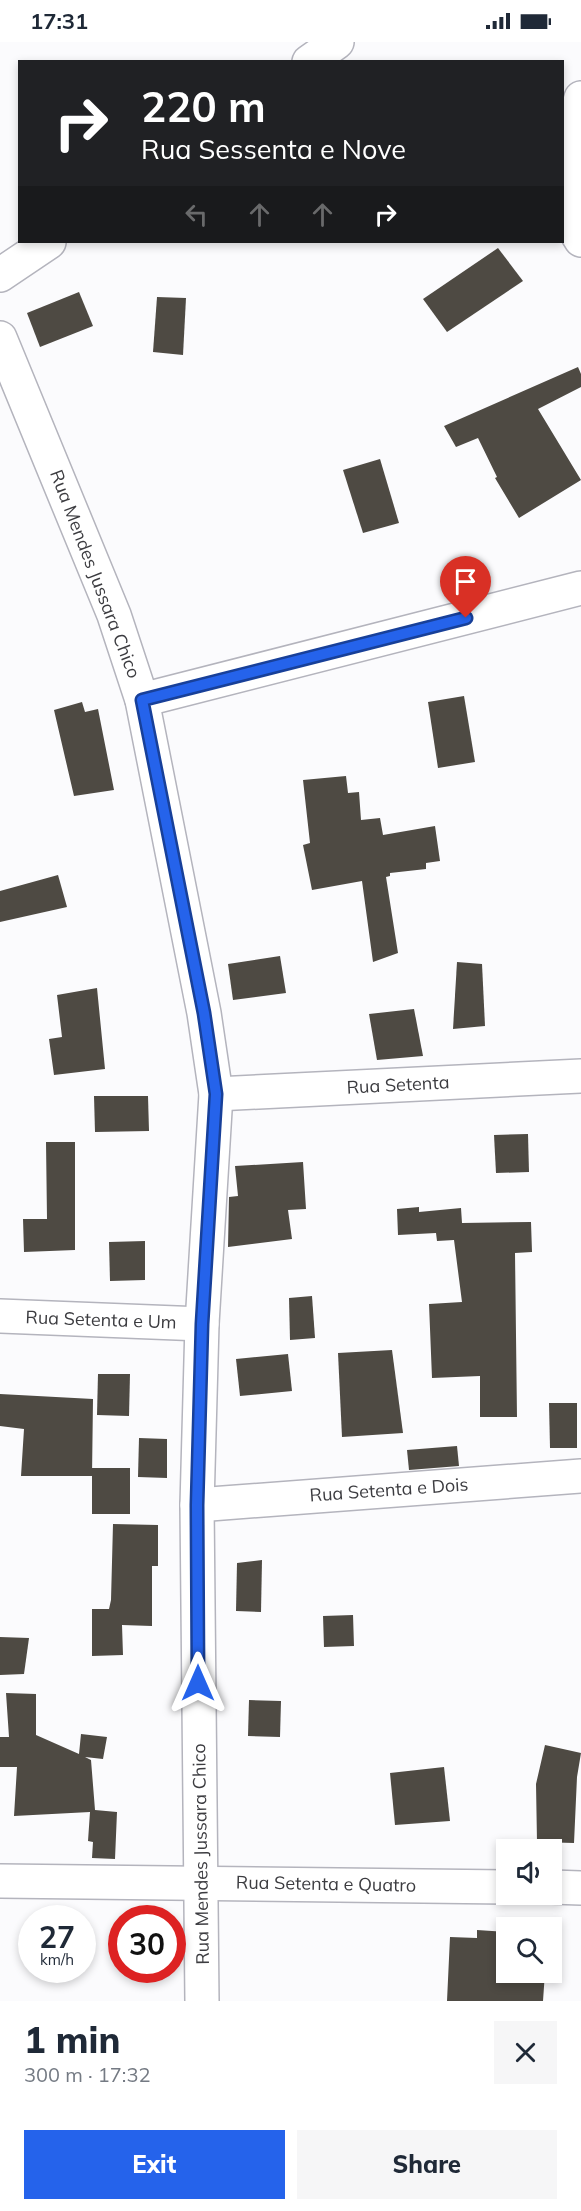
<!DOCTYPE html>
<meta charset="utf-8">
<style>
body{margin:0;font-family:Mulish,sans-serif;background:#f6f6f7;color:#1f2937;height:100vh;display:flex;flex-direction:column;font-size:22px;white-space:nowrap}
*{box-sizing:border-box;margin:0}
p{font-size:20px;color:#747a83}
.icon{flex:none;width:33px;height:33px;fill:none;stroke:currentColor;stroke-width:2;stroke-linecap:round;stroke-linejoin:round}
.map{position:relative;height:1959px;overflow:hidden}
.details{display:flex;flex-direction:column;background:#fff;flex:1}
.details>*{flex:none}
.hud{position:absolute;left:18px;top:18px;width:546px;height:183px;border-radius:0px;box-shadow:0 3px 9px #0003;background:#202124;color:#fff;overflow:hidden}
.fabs{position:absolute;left:496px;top:1797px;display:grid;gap:12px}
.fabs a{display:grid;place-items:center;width:66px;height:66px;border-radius:0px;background:#fff;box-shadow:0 3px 9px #0003;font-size:30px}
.speed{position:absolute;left:18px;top:1863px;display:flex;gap:12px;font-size:30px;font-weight:700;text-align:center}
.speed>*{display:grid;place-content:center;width:78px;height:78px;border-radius:50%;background:#fff;box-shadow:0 3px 9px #0003;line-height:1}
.speed small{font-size:15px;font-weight:400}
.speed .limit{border:9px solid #d22;background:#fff;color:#111}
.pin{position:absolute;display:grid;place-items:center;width:51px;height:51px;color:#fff;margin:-62px -26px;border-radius:50% 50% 50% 0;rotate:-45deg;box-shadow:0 0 6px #0007}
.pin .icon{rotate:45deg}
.me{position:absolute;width:66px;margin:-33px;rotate:0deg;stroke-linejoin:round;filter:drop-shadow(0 0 4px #0008)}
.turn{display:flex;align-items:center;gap:21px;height:126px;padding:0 24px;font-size:27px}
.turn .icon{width:78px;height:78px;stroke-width:2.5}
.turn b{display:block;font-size:42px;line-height:51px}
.lanes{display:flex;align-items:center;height:57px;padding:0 24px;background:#0003;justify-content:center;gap:30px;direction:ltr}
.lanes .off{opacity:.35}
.round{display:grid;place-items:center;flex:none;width:63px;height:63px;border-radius:0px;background:#f6f6f7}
.overview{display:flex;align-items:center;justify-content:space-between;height:102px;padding:0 24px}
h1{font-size:36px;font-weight:800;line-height:45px}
.primary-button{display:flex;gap:12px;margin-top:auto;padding:12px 24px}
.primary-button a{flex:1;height:69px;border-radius:0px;background:#2563eb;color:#fff;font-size:24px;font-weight:800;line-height:69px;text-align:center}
.primary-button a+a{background:#f6f6f7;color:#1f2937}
.status{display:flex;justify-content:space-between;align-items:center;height:42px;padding:0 30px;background:#fff;direction:ltr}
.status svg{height:16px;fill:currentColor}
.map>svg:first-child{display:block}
.building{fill:#4e4a43}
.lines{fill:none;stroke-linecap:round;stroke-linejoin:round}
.minor-casing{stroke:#b4b4bd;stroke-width:36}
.minor{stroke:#fff;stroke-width:33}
.route-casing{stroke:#184099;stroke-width:15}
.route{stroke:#2563eb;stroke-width:10}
.labels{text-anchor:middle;stroke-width:6;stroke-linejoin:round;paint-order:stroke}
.street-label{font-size:18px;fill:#3c3c40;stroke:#fff}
</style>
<div class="status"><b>17:31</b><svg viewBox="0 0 49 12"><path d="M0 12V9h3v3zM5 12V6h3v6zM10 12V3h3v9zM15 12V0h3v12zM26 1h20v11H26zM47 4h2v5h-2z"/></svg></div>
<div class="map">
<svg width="581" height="1959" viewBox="0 0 581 1959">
<rect width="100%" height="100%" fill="#fbfbfd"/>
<g class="building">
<polygon points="498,206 523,239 447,290 423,257"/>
<polygon points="79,250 93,284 40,305 27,271"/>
<polygon points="157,255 186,256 183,313 153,310"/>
<polygon points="578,325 581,332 581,345 538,367 581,438 519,476 495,436 497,435 478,396 456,405 444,384"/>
<polygon points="380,417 399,481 363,491 343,428"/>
<polygon points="464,654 475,720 438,726 428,660"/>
<polygon points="82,660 85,670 98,667 114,748 74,754 54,668"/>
<polygon points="346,734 348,751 359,750 361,778 380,776 383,793 435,784 440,819 426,821 426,827 390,831 390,834 386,835 398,911 373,920 362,839 312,848 303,803 310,801 303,738"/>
<polygon points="58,833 67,865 0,880 0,849"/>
<polygon points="280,914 286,951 233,958 228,922"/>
<polygon points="457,920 482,922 485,984 453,987"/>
<polygon points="97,946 105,1027 54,1033 49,997 62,995 57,953"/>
<polygon points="414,967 423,1014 377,1018 369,972"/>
<polygon points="94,1054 148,1054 149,1089 95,1090"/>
<polygon points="528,1092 529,1130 496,1131 494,1093"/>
<polygon points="46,1100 75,1100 75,1208 24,1210 23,1177 47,1177"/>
<polygon points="303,1120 306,1167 288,1168 292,1197 228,1205 229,1155 238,1154 235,1124"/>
<polygon points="419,1165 419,1170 461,1166 462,1181 531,1180 532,1210 515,1211 517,1375 480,1375 480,1334 432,1336 429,1262 462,1260 454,1198 437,1199 436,1191 398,1193 397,1167"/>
<polygon points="145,1199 145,1238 110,1239 109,1200"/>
<polygon points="312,1254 315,1296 290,1298 289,1256"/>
<polygon points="392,1308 403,1391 342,1395 338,1311"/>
<polygon points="288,1312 292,1349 240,1354 236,1317"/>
<polygon points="98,1332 130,1332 129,1374 97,1373"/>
<polygon points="0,1352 93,1357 92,1434 21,1434 24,1387 0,1384"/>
<polygon points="549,1361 577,1361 577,1406 550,1406"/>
<polygon points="139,1396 167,1397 167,1436 138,1435"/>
<polygon points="457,1404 459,1424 409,1428 407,1408"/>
<rect x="92" y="1426" width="38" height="46"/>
<polygon points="113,1482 158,1483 158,1524 152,1524 152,1584 122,1583 123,1613 92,1614 92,1567 109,1567 111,1558"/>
<polygon points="262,1518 261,1570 236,1569 237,1521"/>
<polygon points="353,1573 354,1604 324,1605 323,1574"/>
<polygon points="0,1595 29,1596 24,1632 0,1633"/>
<polygon points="6,1651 36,1652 36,1693 79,1712 81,1692 107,1695 103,1717 85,1715 91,1718 95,1768 117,1770 115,1817 92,1816 93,1800 88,1799 90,1770 14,1774 17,1725 0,1725 0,1695 9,1695"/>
<polygon points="249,1658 281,1659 280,1695 248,1694"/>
<polygon points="545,1703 581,1711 577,1735 574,1801 537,1800 536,1742"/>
<polygon points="444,1725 450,1779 395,1783 390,1731"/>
<polygon points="477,1888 507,1890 507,1930 545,1930 543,1959 447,1959 450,1895 477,1896"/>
</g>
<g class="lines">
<g class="minor-casing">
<g id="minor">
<polyline points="309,20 337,0"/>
<path d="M581,56C567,100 553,157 581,198"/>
<polyline points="0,233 49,200"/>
<polyline points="0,296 114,573 142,658 204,971 216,1052 202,1282 197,1463 202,1959"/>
<polyline points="142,658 581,546"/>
<polyline points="216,1052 581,1034"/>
<polyline points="0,1274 202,1282"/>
<polyline points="197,1463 581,1434"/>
<polyline points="0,1839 507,1845"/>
<polyline points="552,1845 581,1846"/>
</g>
</g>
<use href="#minor" class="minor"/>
</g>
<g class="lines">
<g class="route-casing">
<polyline id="route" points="198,1641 197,1463 202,1282 216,1052 204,971 142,658 466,576"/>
</g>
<use href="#route" class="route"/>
</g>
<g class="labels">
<g class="street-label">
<text transform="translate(95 532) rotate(69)" y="6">Rua Mendes Jussara Chico</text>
<text transform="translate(398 1043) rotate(-3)" y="6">Rua Setenta</text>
<text transform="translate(101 1278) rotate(2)" y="6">Rua Setenta e Um</text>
<text transform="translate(389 1448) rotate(-4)" y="6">Rua Setenta e Dois</text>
<text transform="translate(201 1812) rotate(-91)" y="6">Rua Mendes Jussara Chico</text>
<text transform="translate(326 1842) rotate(1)" y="6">Rua Setenta e Quatro</text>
</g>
</g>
</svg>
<div class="fabs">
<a><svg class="icon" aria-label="sound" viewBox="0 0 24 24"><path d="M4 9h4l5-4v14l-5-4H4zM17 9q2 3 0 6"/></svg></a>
<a><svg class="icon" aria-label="search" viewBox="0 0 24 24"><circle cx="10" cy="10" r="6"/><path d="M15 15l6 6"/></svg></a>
</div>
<div class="speed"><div>27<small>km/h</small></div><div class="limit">30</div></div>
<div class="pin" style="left:466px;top:576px;background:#d93025"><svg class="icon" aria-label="arrive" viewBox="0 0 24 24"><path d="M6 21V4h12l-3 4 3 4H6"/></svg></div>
<svg class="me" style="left:198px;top:1641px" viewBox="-20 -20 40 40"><path d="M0-17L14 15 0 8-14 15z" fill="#2563eb" stroke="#fff" stroke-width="4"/></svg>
<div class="hud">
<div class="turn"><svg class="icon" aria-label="right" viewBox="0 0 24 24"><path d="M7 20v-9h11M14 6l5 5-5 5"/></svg><div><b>220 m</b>Rua Sessenta e Nove</div></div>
<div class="lanes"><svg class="icon off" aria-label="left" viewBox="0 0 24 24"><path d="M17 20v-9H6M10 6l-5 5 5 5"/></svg><svg class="icon off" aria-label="ahead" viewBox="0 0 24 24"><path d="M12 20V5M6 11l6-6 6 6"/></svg><svg class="icon off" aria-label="ahead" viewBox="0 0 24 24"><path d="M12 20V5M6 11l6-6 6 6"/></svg><svg class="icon" aria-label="right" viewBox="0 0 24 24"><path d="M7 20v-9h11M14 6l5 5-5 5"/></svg></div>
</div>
</div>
<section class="details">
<div class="overview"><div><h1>1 min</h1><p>300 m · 17:32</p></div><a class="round"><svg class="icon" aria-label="close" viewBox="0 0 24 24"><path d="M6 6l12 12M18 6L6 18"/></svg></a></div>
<div class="primary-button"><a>Exit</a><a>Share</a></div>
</section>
